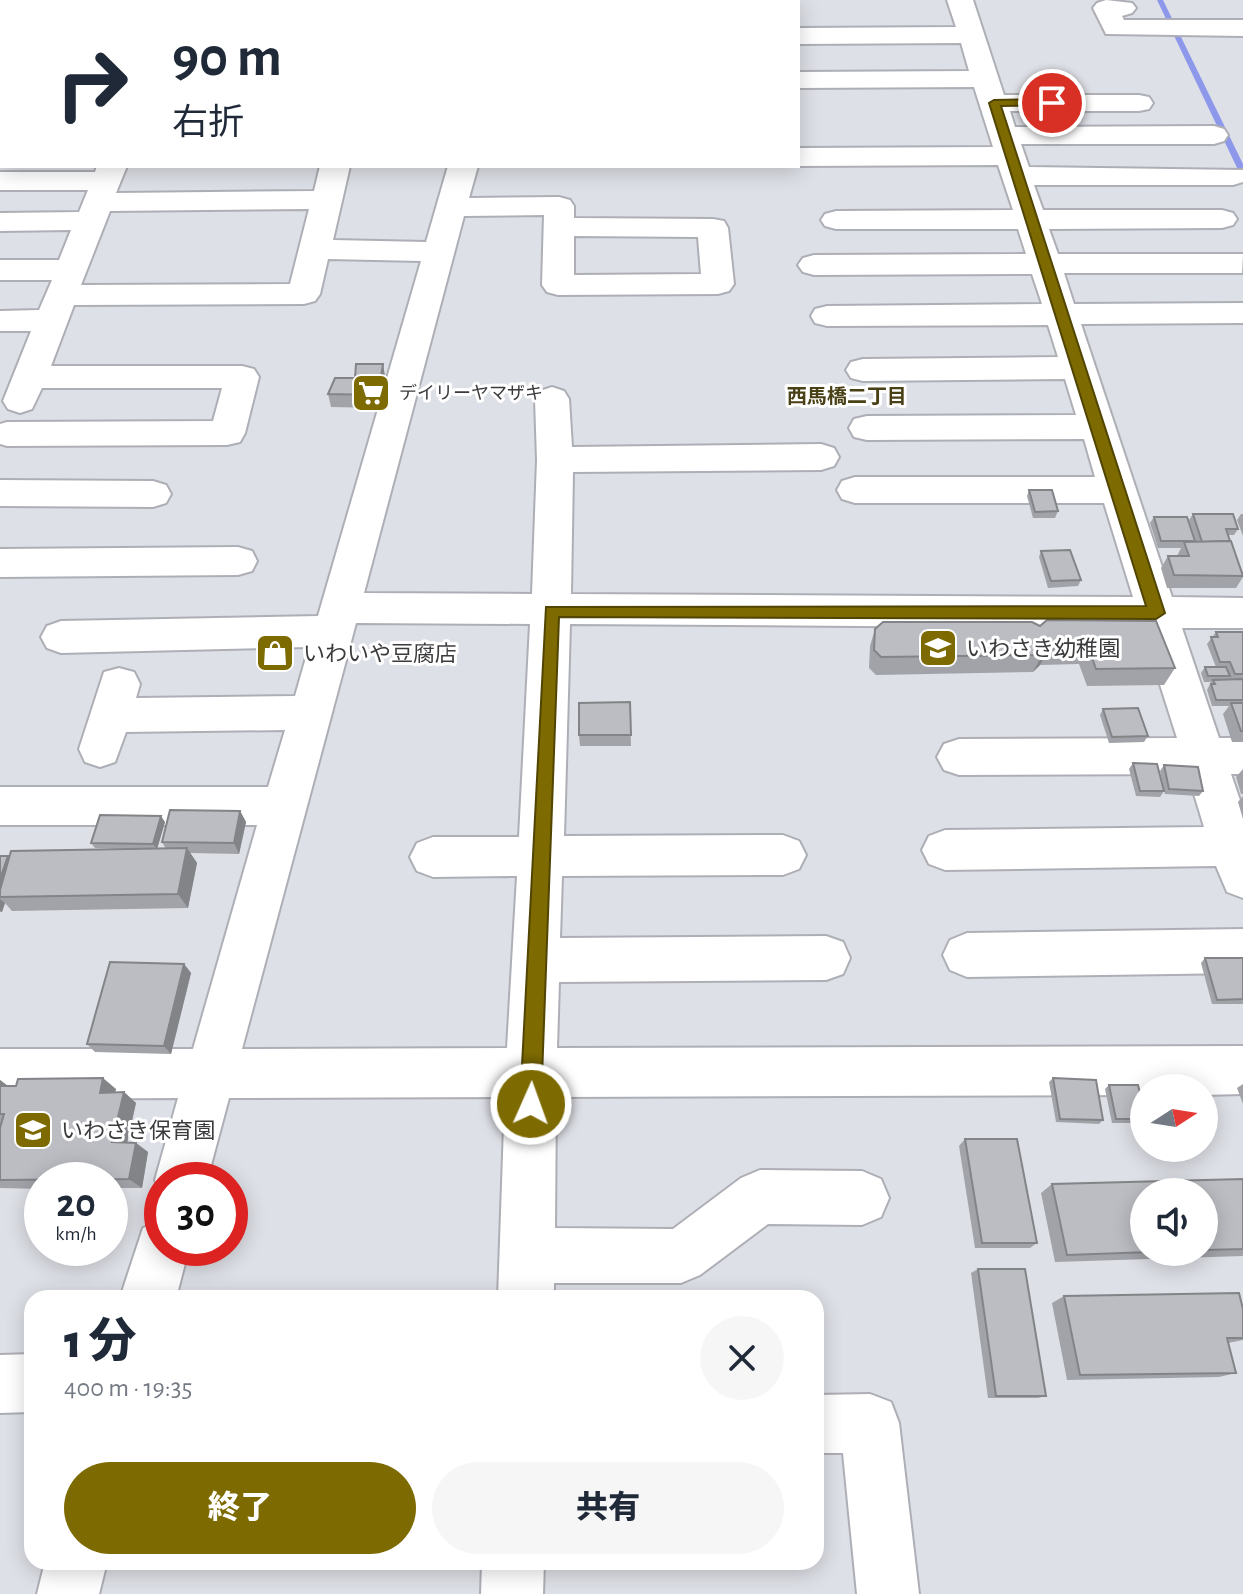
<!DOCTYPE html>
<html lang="ja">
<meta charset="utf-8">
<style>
body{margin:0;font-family:"Alegreya Sans","Noto Sans JP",sans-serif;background:#f6f6f7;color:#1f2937;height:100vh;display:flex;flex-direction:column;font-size:30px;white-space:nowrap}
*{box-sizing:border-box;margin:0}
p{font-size:26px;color:#747a83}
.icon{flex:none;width:44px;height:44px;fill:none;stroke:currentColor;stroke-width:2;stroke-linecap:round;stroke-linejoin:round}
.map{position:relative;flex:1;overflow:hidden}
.panel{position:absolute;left:24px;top:1290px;width:800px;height:280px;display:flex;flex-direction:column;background:#fff;border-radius:24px;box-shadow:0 4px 20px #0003}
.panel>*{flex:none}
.hud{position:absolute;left:0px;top:0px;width:800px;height:168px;box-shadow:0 4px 20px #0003;background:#fff;color:#1f2937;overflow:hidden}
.needle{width:52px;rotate:78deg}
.fabs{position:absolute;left:1130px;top:1074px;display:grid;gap:16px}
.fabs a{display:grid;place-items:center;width:88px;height:88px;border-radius:50%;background:#fff;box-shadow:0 4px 20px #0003;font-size:40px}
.speed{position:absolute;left:24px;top:1162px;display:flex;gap:16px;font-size:40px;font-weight:700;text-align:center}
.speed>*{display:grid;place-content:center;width:104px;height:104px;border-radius:50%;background:#fff;box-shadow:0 4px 20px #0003;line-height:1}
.speed small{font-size:20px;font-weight:400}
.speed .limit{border:12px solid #d22;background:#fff;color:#111}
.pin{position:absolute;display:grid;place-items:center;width:68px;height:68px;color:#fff;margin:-34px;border:4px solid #fff;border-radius:50%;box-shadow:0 2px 8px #0007}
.me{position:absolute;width:88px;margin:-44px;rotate:2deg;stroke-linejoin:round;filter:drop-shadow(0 0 6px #0008)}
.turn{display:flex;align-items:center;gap:28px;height:168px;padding:0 40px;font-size:36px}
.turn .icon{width:104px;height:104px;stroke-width:2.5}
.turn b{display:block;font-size:56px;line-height:68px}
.round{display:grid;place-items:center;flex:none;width:84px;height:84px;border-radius:42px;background:#f6f6f7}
.headline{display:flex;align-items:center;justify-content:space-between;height:136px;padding:0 40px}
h1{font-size:48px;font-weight:800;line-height:60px}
.button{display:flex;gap:16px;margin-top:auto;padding:16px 40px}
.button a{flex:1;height:92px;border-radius:48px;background:#7d6a01;color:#fff;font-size:32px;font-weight:800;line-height:92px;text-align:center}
.button a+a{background:#f6f6f7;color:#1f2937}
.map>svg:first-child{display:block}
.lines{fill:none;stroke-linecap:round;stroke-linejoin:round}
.stream{fill:#8d98eb;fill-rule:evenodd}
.minor-casing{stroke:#aeafb6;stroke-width:4}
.minor{fill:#fff;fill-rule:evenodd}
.wall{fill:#a1a3a8;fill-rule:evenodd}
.shaded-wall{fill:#838488}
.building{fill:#bbbdc3;stroke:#838488;stroke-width:2}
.route{fill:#7d6a01;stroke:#514501;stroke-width:2}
.labels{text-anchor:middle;stroke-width:6;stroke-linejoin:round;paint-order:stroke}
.far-poi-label{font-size:18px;fill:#3b3b3e;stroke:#fff;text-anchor:start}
.far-neighbourhood-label{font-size:20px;font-weight:bold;fill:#494016;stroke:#fff}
.poi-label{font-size:22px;fill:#3b3b3e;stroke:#fff;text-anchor:start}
</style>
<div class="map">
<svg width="1243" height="1594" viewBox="0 0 1243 1594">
<rect width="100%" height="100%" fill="#dee0e7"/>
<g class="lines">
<polygon class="stream" points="1157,0 1163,0 1243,164 1243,174 1239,172"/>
<g class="minor-casing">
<g id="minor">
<polygon points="34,0 156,0 32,2"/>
<polygon points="165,0 191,0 164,2"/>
<rect x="498" y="0" width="26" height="2"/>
<path d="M947,0H973L1004,95H1139L1149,97L1153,103L1149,109L1139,111H1010L1015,127L1214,126L1224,129L1228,135L1224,141L1214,144H1021L1029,167L1243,170V182L1233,185H1034L1043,210H1222L1233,213L1237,219L1233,225L1222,228L1049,229L1058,254H1243L1242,273H1064L1074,304L1243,303V323L1081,324L1172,597L1243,598V628H1182L1219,738H1243V774H1231L1243,809V898L1227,892L1216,866L945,870L929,864L922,850L929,836L945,830L1204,827L1188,774L959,775L944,770L937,757L944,744L959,739L1177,738L1142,628L570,624L564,836L783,835L799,841L806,855L799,869L783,875L562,876L560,938L826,936L843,942L850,958L843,974L826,980L559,982L557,1048L1243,1046V1094L1204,1095V1088H1144V1095L556,1097L555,1228L673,1229L741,1178L760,1170L862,1171L881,1179L889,1198L881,1217L862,1225L768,1224L700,1275L681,1283H554V1298H498L505,1097L229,1098L207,1180H162V1198L155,1180L178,1098L0,1099V1049H193L257,825H0V787H268L285,730L126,732L115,762L100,767L85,762L79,749L104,672L119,668L134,672L140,684L136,698L295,696L309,647L61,653L47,648L41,637L47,626L61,621L318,616L421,261L328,259L320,294L315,301L304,304L74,305L51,366H242L254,369L259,377L245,433L240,442L227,445L7,446L0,444V424L7,422L213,421L222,388H42L32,409L20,413L8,409L3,401L31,331H0V311L39,310L52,280H0V260H59L71,230L0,231V213L79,212L88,190H0V172H95L97,166H127L116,193L314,191L320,166H350L333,240L426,242L448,166H478L469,198L559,197L570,200L574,206V218L713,219L724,221L728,228L734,284L729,291L718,294L558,295L547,292L542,285L544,215L464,216L364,593L532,594L537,460L535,399L540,391L552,387L564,391L569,399L572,447L821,444L834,448L839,457L834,466L821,470L573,472L571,594L1133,597L1104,503H855L842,499L837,490L842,481L855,477H1095L1084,439L867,440L854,437L849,428L854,419L867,416L1076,415L1065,379L863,381L851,378L846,370L851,362L863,359L1058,357L1048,325L827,326L815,323L811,316L815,309L827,306L1042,304L1032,274L814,275L803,272L798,265L803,258L814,255L1026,254L1018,229H836L825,226L821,220L825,214L836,211L1013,210L998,165L798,166V148L993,147L974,87L798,88V72L969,71L961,43L798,44V28L956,27ZM309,209L290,284L81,285L110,211ZM574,236L698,237L701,274L574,275ZM356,623L530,624L519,837H433L417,843L410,857L417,871L433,877L517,876L507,1048L242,1049Z"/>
<polygon points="1106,0 1132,3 1136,8 1132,13 1122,16 1124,20 1243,20 1243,36 1106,34 1093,8 1097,3"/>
<rect x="0" y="24" width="2" height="16"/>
<rect x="0" y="57" width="2" height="16"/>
<rect x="0" y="111" width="2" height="16"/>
<polygon points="0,480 153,481 166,485 171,494 166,503 153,507 0,506"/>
<polygon points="238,547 252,551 257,561 252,571 238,575 0,577 0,549"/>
<polygon points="1243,929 1243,973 967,977 950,970 943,955 950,940 967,933"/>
<polygon points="162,1220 162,1248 189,1248 176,1298 120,1298 143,1228"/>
<polygon points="32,1354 32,1412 0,1413 0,1355"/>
<polygon points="870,1394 891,1402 899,1423 919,1594 857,1594 843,1453 816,1453 816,1395"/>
<polygon points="45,1562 107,1562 99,1594 37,1594"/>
<polygon points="482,1562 544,1562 543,1594 481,1594"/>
</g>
</g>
<use href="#minor" class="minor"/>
</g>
<g class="wall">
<polygon points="383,364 385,377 380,408 331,407 328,394 355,378"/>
<polygon points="1029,490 1058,511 1055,518 1033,518 1027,496"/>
<polygon points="1193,514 1238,529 1234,535 1228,535 1243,573 1243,577 1236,588 1167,588 1161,568 1168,556 1177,556 1181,548 1158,548 1150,523 1154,517 1196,542 1189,520"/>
<polygon points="1241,514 1243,514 1243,536 1237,520"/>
<polygon points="1041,551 1081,580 1078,586 1048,588 1039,557"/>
<polygon points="1040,626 1175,668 1164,685 1087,686 1079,664 1040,665 1033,672 876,675 869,668 870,646 875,629"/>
<polygon points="1216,632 1243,632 1243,742 1232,742 1223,714 1229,706 1212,706 1207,690 1211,682 1204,682 1201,673 1205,667 1216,667 1207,644"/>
<polygon points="630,702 631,746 580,746 579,735"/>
<polygon points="1103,709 1148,736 1144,742 1109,743 1100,715"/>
<polygon points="1133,763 1164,789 1160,771 1164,765 1203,791 1199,796 1165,794 1164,791 1160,797 1136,796 1129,769"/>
<polygon points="1243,769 1243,794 1241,794 1236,777"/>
<polygon points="1243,796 1243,819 1238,802"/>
<polygon points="240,811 246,822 239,854 190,853 197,863 188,908 12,911 5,903 2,912 0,912 0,856 8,856 9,858 143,849 95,848 91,843 165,822 157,849 166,849 162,842"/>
<polygon points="1205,958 1243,958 1243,1004 1212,1004 1201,963"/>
<polygon points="184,964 191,973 171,1054 95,1052 87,1044"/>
<polygon points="1053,1078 1103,1120 1099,1124 1056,1122 1049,1082"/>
<polygon points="0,1080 8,1086 116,1089 115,1092 124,1092 136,1103 127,1143 136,1143 148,1152 142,1188 110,1188 110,1180 42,1180 42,1189 0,1188"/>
<polygon points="1243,1084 1243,1104 1237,1088"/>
<polygon points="1109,1085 1144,1108 1144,1122 1142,1123 1112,1123 1105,1089"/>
<polygon points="965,1139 1037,1243 1030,1248 975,1248 959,1146"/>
<path d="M1243,1179V1256L1055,1262L1041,1193L1052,1184ZM1204,1192V1252H1144Z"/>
<polygon points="978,1269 1046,1396 1038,1398 988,1398 971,1273"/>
<polygon points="1064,1296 1243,1309 1243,1340 1228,1343 1236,1373 1219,1377 1067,1380 1052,1303"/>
</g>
<g class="shaded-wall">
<polygon points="383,364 385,377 380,408 378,395"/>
<polygon points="1049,648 1040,665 1033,672 1042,655"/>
<polygon points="240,811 246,822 239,854 234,843"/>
<polygon points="161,816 165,822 157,849 153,844"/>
<polygon points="187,848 197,863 188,908 178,894"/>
<polygon points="8,856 17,866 0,897 0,879"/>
<polygon points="0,899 5,903 2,912 0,910"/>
<polygon points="184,964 191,973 171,1054 164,1046"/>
<polygon points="103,1078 116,1089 113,1103 100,1093"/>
<polygon points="0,1080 9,1087 0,1093"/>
<polygon points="124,1092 136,1103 125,1152 112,1142"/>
<polygon points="136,1143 148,1152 142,1188 129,1179"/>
</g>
<g class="building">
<polygon points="356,364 383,364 378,395 328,394 335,378 355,378"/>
<polygon points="1029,490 1052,490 1058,511 1035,512"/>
<polygon points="1193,514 1233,514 1238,529 1226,529 1230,541 1202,542"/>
<polygon points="1154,517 1187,517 1195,541 1161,541"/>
<polygon points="1231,541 1243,576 1174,575 1168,556 1189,556 1184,542"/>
<polygon points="1070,550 1081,580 1051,581 1041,551"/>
<polygon points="1047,620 1156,621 1175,668 1096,669 1088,646 1049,648 1042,655 881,657 874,650 875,629 883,622 1032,622 1040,626"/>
<polygon points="1216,632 1243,632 1243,674 1235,674 1230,662 1220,662 1211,637 1218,637"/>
<polygon points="1205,667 1226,667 1230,676 1208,676"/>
<polygon points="1243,679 1243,700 1216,700 1211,684 1215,684 1213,680"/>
<polygon points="630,702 631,735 579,735 579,703"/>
<polygon points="1231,703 1243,703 1243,731 1241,731"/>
<polygon points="1138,708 1148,736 1112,737 1103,709"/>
<polygon points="1133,763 1157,764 1164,791 1140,791"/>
<polygon points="1164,765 1198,767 1203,791 1169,789"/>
<polygon points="170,810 240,811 234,843 162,842"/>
<polygon points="100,815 161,816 153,844 91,843"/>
<polygon points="187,848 178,894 0,897 0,890 11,851"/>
<polygon points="0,856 8,856 0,879"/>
<polygon points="1205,958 1243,958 1243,999 1217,1000"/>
<polygon points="110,962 184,964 164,1046 87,1044"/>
<polygon points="103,1078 100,1093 124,1092 112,1142 136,1143 129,1179 0,1180 0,1128 4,1114 0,1114 0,1086 16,1086 18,1079"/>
<polygon points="1053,1078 1096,1080 1103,1120 1060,1119"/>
<polygon points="1109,1085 1138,1085 1144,1108 1144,1119 1116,1119"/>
<polygon points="965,1139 1017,1139 1037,1243 982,1243"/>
<polygon points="1243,1179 1243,1249 1204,1250 1204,1192 1144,1192 1144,1252 1150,1252 1067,1255 1052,1184"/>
<polygon points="978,1269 1025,1269 1046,1396 996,1396"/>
<polygon points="1239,1293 1243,1309 1243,1338 1227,1338 1236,1373 1080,1375 1064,1296"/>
</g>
<polygon class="route" points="1052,99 1056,100 1056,105 1001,106 1165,613 1156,619 559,617 541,1104 538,1111 531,1114 523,1111 520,1104 546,607 1146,606 989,103 994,100"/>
<defs>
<g id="supermarket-square" transform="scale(2)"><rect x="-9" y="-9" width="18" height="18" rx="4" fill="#7d6a01" stroke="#fff"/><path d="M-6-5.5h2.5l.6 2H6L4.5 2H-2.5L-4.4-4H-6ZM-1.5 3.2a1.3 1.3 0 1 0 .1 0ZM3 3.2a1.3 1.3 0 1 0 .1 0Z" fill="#fff"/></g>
<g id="school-square" transform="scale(2)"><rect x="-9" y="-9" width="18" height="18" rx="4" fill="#7d6a01" stroke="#fff"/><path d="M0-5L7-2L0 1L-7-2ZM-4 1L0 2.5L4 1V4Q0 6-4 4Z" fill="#fff"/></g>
<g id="shop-square" transform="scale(2)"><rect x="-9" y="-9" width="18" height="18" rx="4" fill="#7d6a01" stroke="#fff"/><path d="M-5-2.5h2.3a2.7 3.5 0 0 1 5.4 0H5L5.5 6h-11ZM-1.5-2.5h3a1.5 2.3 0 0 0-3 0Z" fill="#fff"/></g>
</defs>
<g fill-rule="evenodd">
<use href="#supermarket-square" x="371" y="393"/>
<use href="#school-square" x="938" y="648"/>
<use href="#shop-square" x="275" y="653"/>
<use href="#school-square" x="33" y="1130"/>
</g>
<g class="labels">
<g class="far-poi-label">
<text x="399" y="399">デイリーヤマザキ</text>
</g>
<g class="far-neighbourhood-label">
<text x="847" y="403">西馬橋二丁目</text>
</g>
<g class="poi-label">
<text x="966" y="656">いわさき幼稚園</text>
<text x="303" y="661">いわいや豆腐店</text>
<text x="61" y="1138">いわさき保育園</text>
</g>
</g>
</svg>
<div class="fabs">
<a><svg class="needle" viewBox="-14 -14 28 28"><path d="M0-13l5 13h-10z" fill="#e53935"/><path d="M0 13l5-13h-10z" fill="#747a83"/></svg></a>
<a><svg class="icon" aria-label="sound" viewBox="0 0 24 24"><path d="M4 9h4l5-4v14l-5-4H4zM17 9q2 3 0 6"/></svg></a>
</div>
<div class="speed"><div>20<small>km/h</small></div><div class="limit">30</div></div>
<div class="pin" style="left:1052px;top:103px;background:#d93025"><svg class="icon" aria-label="arrive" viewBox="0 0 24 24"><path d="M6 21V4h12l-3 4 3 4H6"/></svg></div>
<svg class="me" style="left:531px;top:1104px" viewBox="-20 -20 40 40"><circle r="17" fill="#7d6a01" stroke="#fff" stroke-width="3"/><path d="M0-11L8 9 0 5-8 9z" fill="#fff"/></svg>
<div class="hud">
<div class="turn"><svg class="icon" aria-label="right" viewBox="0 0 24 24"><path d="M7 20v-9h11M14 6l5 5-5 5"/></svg><div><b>90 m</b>右折</div></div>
</div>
<section class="panel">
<div class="headline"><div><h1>1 分</h1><p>400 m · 19:35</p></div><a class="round"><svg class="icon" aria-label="close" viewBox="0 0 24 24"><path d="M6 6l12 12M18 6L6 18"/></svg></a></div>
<div class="button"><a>終了</a><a>共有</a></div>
</section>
</div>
